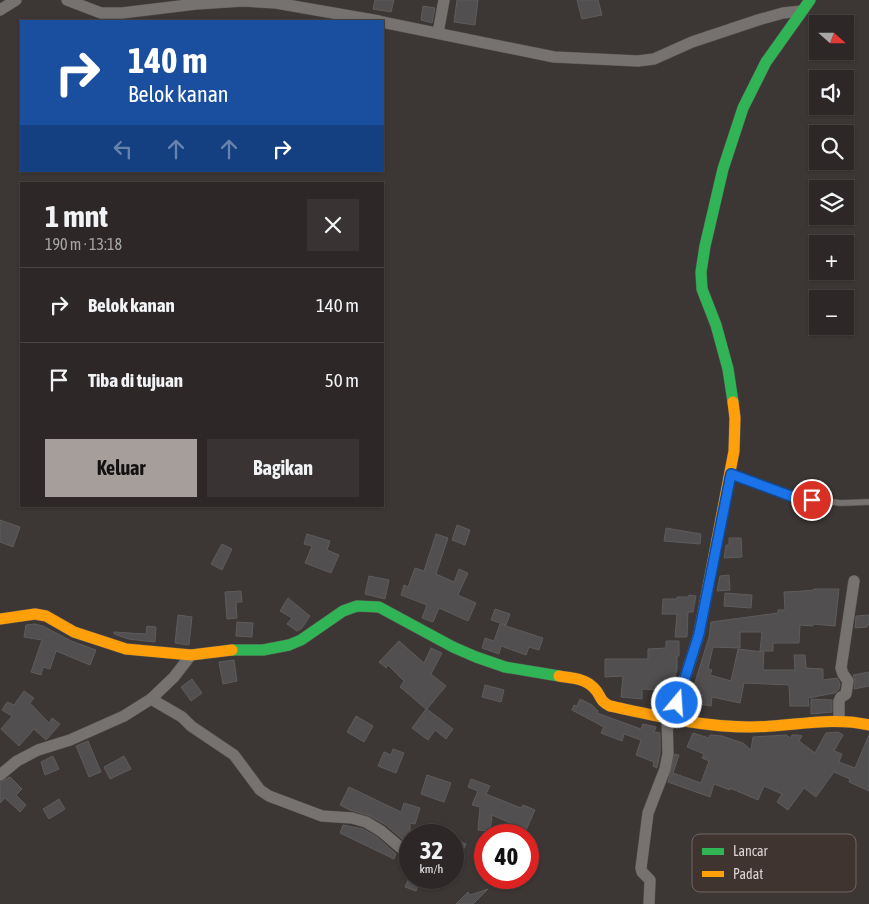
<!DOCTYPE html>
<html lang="id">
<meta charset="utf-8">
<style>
body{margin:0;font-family:"Asap Condensed",sans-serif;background:#393433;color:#f1f3f6;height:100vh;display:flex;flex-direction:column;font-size:19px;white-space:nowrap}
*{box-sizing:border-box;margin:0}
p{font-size:16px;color:#a7a6a7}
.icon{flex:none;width:28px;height:28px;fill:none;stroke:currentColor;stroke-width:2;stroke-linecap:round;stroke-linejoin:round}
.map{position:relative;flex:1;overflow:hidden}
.sheet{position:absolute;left:20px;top:182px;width:364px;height:325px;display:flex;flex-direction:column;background:#2d2827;border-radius:0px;box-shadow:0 1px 4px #0004,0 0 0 1px #484444}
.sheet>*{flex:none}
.guide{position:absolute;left:20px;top:20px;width:364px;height:152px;border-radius:0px;box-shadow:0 1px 4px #0004,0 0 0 1px #484444;background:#1a4fa0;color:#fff;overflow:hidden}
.needle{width:32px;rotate:111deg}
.buttons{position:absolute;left:809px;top:15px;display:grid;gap:10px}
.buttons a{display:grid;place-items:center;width:45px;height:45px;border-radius:0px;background:#2d2827;box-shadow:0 1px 4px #0004,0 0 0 1px #484444;font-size:25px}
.speed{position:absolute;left:399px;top:824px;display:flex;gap:10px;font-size:25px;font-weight:700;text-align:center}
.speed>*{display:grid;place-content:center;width:65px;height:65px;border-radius:50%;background:#2d2827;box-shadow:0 1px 4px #0004,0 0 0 1px #484444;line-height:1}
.speed small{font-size:12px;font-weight:400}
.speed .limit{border:8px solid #d22;background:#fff;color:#111}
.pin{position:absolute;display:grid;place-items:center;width:42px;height:42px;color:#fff;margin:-21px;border:2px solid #fff;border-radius:50%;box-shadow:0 1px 5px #0007}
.me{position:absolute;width:55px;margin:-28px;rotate:18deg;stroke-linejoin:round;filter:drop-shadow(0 0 4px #0008)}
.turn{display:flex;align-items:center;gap:18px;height:105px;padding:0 25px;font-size:22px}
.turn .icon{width:65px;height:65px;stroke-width:2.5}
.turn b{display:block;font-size:35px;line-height:42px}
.lanes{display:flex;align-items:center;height:48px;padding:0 25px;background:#0003;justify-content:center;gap:25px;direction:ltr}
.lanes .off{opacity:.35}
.round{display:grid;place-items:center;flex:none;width:52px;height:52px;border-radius:0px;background:#393433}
.overview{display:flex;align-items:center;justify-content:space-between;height:85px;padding:0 25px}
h1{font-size:30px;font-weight:700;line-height:38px}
.primary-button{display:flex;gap:10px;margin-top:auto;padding:10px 25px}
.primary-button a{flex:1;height:58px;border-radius:0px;background:#a59e9b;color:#111;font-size:20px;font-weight:700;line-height:58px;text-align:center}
.primary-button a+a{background:#393433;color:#f1f3f6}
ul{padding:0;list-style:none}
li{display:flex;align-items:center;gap:15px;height:75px;padding:0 25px;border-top:1px solid #484444}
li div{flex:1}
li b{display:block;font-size:19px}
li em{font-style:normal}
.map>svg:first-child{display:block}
.building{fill:#514f50;stroke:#5d5c5d}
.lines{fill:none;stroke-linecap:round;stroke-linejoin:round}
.lane-casing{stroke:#575350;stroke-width:7}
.street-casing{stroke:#575350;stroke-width:12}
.fast-casing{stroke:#575350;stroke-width:12}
.slow-casing{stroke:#575350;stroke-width:12}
.lane{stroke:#767270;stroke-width:5.5}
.street{stroke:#767270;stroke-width:11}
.fast{stroke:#30b455;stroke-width:11}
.slow{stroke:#ff9f0a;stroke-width:11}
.route-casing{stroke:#114b97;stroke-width:12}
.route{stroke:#1a73e8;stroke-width:9}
.key{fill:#403430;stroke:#6f6561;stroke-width:1}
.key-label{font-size:14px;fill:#ddd6d3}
</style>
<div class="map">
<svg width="869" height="904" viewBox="0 0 869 904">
<rect width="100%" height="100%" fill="#3c3634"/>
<g class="building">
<polygon points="375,0 394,0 391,12 373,9"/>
<polygon points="457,0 478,0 475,25 454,22"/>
<polygon points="577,0 598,0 602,15 582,19"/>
<polygon points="423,6 435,8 432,23 421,20"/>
<polygon points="0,520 20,527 13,547 0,542"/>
<polygon points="457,525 470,530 465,545 452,540"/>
<polygon points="666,528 701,534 700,544 664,541"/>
<polygon points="307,534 330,541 327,550 339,555 331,573 305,563 312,546 304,544"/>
<polygon points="436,534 448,538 436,574 454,582 459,569 468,573 458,595 476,603 468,621 439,608 433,622 422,618 427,605 401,595 404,585 408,587 415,568 424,571"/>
<polygon points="729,538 741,538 742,557 724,558 726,545 729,545"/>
<polygon points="222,544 232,549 222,570 211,564"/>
<polygon points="729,575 730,590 717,591 720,576"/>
<polygon points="369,576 389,580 385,599 365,594"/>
<polygon points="814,589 839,589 835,626 813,624 813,626 800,625 799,643 773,643 773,651 760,651 762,632 740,632 740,648 713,647 708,669 712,670 710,675 731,681 738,649 764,652 763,670 795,670 794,655 805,655 806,668 823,669 823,680 837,678 840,683 839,689 835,693 808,698 809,706 790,706 789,685 744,683 740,703 712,697 711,706 689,702 709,637 711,622 778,613 778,610 785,610 784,592 804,591 814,590"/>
<polygon points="241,591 242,602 236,602 237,618 227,619 225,592"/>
<polygon points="725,593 752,595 751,608 724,606"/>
<polygon points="689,595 696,596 693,612 688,612 687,637 675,637 677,614 662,614 663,599 677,599 677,597 689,597"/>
<polygon points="288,598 310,616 302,628 297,631 287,624 292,618 280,611"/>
<polygon points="495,609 510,614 506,625 491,620"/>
<polygon points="178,615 192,617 189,645 175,643"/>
<polygon points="869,615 869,625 867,625 867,627 855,628 856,616"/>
<polygon points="237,622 253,623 252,637 236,636"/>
<polygon points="35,624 43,626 71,641 96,650 90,665 56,651 50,669 43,667 41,675 31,672 42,640 24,637 26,625"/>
<polygon points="500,624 543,638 539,650 529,647 526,655 501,646 499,654 482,648 485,638 494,641"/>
<polygon points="147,626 156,627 155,642 128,639 114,634 114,632 146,634"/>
<polygon points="399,641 424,663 431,648 442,653 431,674 446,686 427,709 453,729 446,739 435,730 428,740 412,728 426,709 400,687 404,681 388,665 386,668 379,662"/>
<polygon points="666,641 679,641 679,656 677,656 677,670 668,697 660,696 661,690 642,689 642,699 621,697 623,676 605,677 605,659 648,659 648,649 666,648"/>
<polygon points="234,660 237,681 223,684 219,662"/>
<polygon points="869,672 869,686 854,689 855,681 853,675"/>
<polygon points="192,679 202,693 191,701 181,687"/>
<polygon points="485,685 504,690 501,702 482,697"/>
<polygon points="24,691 34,698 30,703 49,723 52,718 60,724 46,740 34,729 19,746 1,729 12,716 2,710 7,702 14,705"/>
<polygon points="580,699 592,705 598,711 597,713 641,729 643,724 656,727 654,732 660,733 660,753 657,768 653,766 654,762 636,755 641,740 624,734 622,741 601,733 604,727 572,710 574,705 577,706"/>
<polygon points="811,699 832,700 832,712 811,714"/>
<polygon points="356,716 373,726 364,742 347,732"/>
<polygon points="838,732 843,735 834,751 842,754 839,762 855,768 869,735 869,791 849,782 850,779 834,772 816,797 804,788 788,810 777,802 782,794 764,786 758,800 730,788 730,790 714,784 710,797 668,782 675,754 679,755 673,773 701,783 709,761 702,758 704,754 687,747 693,733 709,738 710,735 722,736 743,743 751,750 753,737 786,735 791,738 792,735 798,735 802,736 799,741 815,753 826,733"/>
<polygon points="88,741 101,772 89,777 76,746"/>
<polygon points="393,749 404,753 396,773 378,766 384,752 391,755"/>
<polygon points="53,756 59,769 45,775 41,762"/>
<polygon points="124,756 131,769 110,779 104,767"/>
<polygon points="427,775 451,783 444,802 421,794"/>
<polygon points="10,777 22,789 16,795 26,805 20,812 5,798 0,803 0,782"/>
<polygon points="471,779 490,786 486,794 521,808 523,805 535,810 526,830 492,815 490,831 478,830 480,807 472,805 478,791 468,787"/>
<polygon points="349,787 401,812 404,803 420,808 415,824 410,823 410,846 386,825 370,816 350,810 340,805"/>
<polygon points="59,799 65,809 49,819 43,809"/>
<polygon points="343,825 363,829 377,837 396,854 394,859 340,833"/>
<polygon points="452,838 466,844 460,857 452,854"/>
<polygon points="409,878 421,878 416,891 405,887"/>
<polygon points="488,889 473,904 456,904 468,892 470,895"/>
</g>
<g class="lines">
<g class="lane-casing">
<polyline id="lane" points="731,474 796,498 841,503 869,502"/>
</g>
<g class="street-casing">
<g id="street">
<polyline points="67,0 101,13 122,13 196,4 243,1 276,3 379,21"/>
<polyline points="0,10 16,0"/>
<polyline points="382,22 554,57 638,61 654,59 692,42 758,20 783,13 802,11"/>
<polyline points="438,33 444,0"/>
<polyline points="151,699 182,717 191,726 234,755 260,790 269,796 322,816 352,818 366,822 381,831 408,854"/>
<polyline points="839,721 839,701 841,697 846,694 848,681 843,674 841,668 854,581"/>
<polyline points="0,775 17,761 38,750 70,740 124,716 151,699 174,677 191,655"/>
<polyline points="649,904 650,880 642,872 641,868 648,813 665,769 668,754 667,718"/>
</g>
</g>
<g class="fast-casing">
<g id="fast">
<polyline points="733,402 728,369 716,325 702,289 701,272 705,246 723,169 743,108 766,62 810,0"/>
<polyline points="232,650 263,650 289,645 301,640 343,611 357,606 379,607 453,647 476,657 505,667 559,676"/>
</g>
</g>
<g class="slow-casing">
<g id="slow">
<polyline points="0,619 35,614 46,616 74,632 126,649 191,655 232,650"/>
<path d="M559,676C571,678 585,678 594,688C602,696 598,700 610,706C657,716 702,727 750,727C789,727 832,716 869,725"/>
<polyline points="672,719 699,634 734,451 735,418 733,402"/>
</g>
</g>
<use href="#lane" class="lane"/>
<use href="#street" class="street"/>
<use href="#fast" class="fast"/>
<use href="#slow" class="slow"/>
</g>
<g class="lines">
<g class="route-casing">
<polyline id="route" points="677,703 699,634 731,474 796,498 812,500"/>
</g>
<use href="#route" class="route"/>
</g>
<rect x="692" y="834" width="164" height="58" rx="8" class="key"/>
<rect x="702" y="848" width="22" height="7" fill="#30b455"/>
<rect x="702" y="871" width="22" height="6" fill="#ff9f0a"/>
<g class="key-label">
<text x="733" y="856">Lancar</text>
<text x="733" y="879">Padat</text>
</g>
</svg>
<div class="buttons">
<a><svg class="needle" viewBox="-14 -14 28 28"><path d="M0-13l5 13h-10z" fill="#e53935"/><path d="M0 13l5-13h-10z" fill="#a7a6a7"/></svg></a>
<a><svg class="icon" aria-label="sound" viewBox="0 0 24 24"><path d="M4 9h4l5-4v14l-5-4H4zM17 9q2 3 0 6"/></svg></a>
<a><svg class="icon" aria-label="search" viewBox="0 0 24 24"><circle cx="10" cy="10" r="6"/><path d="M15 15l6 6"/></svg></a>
<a><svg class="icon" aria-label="layers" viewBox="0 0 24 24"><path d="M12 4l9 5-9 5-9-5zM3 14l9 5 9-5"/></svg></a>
<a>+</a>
<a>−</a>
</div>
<div class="speed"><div>32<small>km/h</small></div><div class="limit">40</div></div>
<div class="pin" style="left:812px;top:500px;background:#d93025"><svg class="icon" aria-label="arrive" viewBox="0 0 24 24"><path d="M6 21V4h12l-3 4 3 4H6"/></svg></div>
<svg class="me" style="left:677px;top:703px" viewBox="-20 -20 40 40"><circle r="17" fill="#1a73e8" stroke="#fff" stroke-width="3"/><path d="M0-11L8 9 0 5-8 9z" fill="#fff"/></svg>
<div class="guide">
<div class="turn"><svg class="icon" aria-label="right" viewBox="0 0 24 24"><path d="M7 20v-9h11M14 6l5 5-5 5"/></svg><div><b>140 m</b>Belok kanan</div></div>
<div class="lanes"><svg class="icon off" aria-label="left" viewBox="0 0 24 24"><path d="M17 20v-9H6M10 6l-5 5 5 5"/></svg><svg class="icon off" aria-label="ahead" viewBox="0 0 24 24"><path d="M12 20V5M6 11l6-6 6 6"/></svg><svg class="icon off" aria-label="ahead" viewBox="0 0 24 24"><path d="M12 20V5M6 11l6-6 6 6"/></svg><svg class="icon" aria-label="right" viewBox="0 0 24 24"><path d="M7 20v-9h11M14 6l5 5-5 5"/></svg></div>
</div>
<section class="sheet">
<div class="overview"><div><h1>1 mnt</h1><p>190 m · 13:18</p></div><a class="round"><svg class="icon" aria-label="close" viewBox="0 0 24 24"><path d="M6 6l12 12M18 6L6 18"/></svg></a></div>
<ul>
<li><svg class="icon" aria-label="right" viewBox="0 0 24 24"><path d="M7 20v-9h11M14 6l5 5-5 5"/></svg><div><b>Belok kanan</b></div><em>140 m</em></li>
<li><svg class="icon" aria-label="arrive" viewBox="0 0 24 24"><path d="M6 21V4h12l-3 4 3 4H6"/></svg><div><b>Tiba di tujuan</b></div><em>50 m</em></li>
</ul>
<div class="primary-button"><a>Keluar</a><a>Bagikan</a></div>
</section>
</div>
